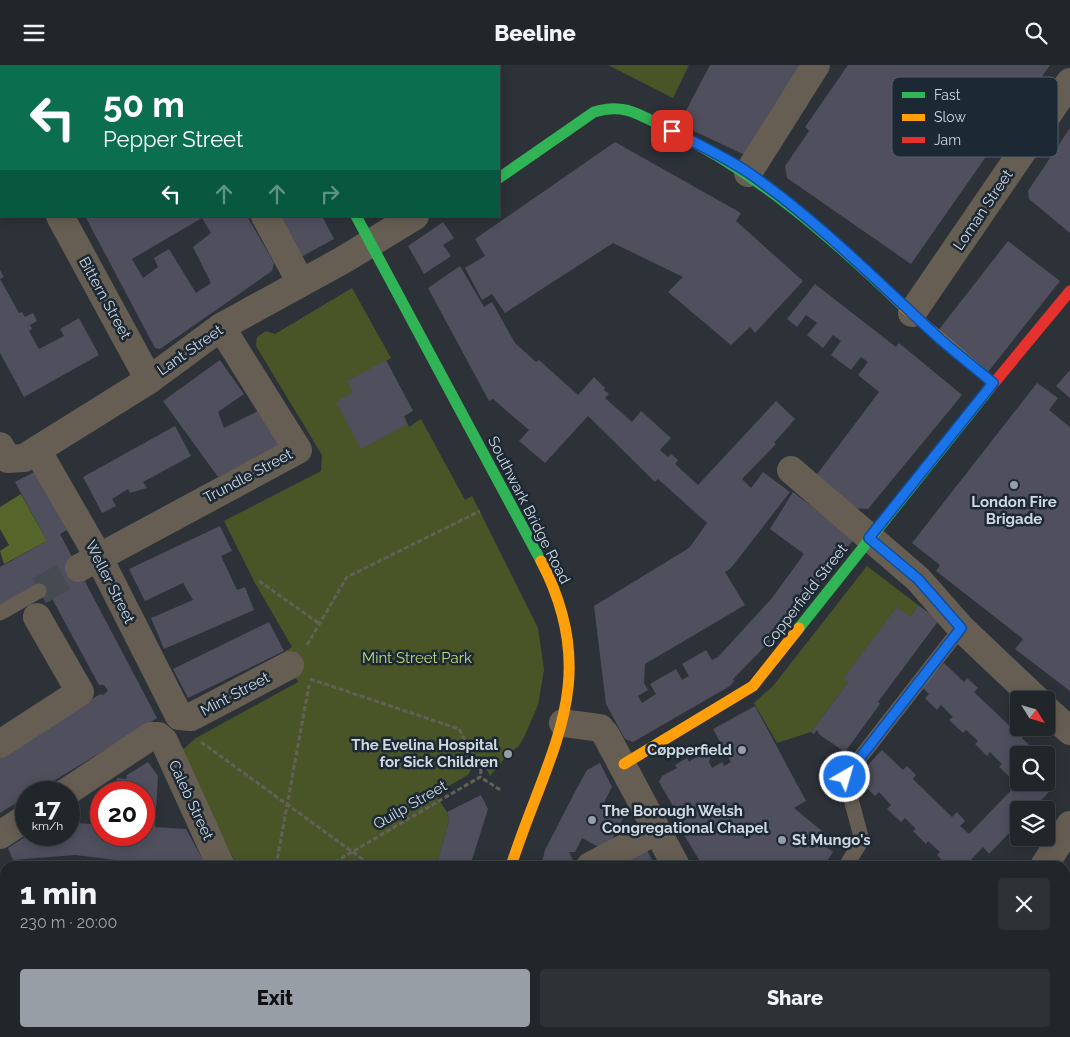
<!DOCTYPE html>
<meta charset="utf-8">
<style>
body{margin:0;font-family:Raleway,sans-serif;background:#2d3236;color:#f1f3f6;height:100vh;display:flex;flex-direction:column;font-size:19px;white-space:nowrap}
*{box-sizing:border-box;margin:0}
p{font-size:16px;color:#a2a5a8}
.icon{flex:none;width:28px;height:28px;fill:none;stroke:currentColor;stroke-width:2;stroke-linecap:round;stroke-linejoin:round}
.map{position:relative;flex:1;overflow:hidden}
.details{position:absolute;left:0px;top:796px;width:1070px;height:176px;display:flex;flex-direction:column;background:#21262a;border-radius:15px 15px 0 0;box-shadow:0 2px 12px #0003,0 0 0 1px #3e4347}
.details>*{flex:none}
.hud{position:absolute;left:0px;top:0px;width:500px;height:152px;box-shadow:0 2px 12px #0003,0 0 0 1px #3e4347;background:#0b6e4f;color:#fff;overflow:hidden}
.needle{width:32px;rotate:127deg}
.buttons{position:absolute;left:1010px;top:626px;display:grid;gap:10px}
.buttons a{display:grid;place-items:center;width:45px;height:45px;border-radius:5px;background:#21262a;box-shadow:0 2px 12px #0003,0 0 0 1px #3e4347;font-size:25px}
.speed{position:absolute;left:15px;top:716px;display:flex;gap:10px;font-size:25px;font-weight:700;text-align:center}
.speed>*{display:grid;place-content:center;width:65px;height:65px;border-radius:50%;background:#21262a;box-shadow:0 2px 12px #0003,0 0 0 1px #3e4347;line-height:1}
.speed small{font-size:12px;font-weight:400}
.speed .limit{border:8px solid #d22;background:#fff;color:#111}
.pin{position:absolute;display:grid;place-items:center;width:42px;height:42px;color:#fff;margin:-21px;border-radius:10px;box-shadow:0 2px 8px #0006}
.me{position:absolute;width:55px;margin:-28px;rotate:38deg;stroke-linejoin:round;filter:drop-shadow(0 0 4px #0008)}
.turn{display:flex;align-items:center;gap:18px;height:105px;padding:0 20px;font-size:22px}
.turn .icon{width:65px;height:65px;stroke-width:2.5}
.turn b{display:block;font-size:35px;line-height:42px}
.lanes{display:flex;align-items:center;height:48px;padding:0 20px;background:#0003;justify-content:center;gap:25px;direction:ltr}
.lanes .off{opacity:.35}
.round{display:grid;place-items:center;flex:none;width:52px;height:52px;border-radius:5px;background:#2d3236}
.head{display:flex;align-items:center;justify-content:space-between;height:85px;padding:0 20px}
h1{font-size:30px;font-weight:800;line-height:38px}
.cta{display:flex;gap:10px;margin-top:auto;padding:10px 20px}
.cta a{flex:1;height:58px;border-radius:5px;background:#979ea5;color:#111;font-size:20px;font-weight:800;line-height:58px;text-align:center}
.cta a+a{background:#2d3236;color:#f1f3f6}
header{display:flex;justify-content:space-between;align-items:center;height:65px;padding:0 20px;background:#21262a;font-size:22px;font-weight:800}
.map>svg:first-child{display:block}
.green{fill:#495527}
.forest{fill:#56652a}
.building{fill:#4f4f5e;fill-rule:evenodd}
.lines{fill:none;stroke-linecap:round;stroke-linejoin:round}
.street-tunnel{stroke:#454b51;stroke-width:28;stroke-dasharray:28 14;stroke-linecap:butt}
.path{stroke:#63605a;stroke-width:3;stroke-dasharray:5 2.5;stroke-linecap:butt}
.lane{stroke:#675e53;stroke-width:15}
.street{stroke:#675e53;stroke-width:28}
.fast{stroke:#30b455;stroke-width:11}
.slow{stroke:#ff9f0a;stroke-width:11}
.jam{stroke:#e5322d;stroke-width:11}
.rail{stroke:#6d6b67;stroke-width:4;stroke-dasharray:8 4;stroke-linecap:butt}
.route-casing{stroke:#114b97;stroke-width:12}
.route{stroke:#1a73e8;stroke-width:9}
.poi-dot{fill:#979ea5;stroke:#1c2834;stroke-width:2}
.labels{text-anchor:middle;stroke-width:5;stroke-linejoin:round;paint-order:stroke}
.street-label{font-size:15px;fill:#d0d8e0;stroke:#1c2834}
.poi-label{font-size:15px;font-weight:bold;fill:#d0d8e0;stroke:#1c2834;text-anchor:end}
.park-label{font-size:15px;fill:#c0da79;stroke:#1c2834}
.key{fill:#1c2834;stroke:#525d68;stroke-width:1}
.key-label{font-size:14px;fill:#d0d8e0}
</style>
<header><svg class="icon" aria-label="menu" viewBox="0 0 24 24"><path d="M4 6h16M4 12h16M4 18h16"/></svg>Beeline<svg class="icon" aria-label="search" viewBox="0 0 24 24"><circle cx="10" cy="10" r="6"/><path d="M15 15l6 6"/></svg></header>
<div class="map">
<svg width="1070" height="972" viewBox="0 0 1070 972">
<rect width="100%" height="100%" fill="#2c3238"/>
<g class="green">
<polygon points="608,0 689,0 673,33"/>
<polygon points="352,223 391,293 386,296 413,346 404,351 409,362 421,354 465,435 472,431 538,563 544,605 538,640 525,670 519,681 508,689 490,711 482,695 472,703 468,710 435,729 447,747 449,756 436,801 237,801 181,686 196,673 298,617 284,587 292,582 255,518 224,456 321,406 322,390 256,281 257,272 266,266 275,269"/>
<polygon points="867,501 918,540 910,552 844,614 848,617 811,667 777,678 754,638 773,621"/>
</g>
<polygon class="forest" points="21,429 47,476 4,499 0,486 9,480 0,464 0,442"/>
<g class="building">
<polygon points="710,0 803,0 749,92 679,59"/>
<polygon points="848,0 1050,0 911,199 787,113 785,101 809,66 805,62"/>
<polygon points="1070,63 1070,168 1029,134 1028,126"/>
<polygon points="615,77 741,148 736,156 803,216 755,268 750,262 731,280 668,227 683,212 613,178 505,248 492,229 482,235 465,203 485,191 475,174"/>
<path d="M85,151H247L274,198L272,206L160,284L155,283ZM202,153L211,168L193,182L211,218L196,228L169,184L154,193L158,202L143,213L132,194Z"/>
<polygon points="279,151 322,151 334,174 301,192"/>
<polygon points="443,157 454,173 443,180 451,191 424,209 408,181"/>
<polygon points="1008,176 1060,216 988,307 937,267"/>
<polygon points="460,201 484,242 492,237 515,278 536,297 539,295 578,330 594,312 605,323 604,325 609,329 605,333 632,357 641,346 671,373 660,385 668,392 671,389 678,395 675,399 698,420 776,336 795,354 774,378 776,379 742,414 751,423 763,407 790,427 731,503 725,507 745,540 645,599 644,618 648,625 638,631 642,638 656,629 650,619 676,604 682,615 689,611 682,599 706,585 712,595 718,592 772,533 804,489 770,464 793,427 854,474 793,553 733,614 734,616 730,621 633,677 625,674 606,639 594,541 689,483 707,458 658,414 655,417 588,351 545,398 519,376 529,365 493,334 489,336 428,223"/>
<polygon points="0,205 4,212 0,214 19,248 22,247 25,252 33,248 37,256 30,260 32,264 29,266 39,284 64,271 60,264 79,253 99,290 24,332 0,288"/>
<polygon points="815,219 896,282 899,278 962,330 868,444 850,443 815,412 879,327 858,310 868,297 861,292 851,305 831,290 841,276 833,270 823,283 807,270 817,258 806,250 797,262 787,254"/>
<polygon points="220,295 244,329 218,347 224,363 258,346 281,380 218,412 163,336"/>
<polygon points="386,295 413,346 403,351 407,359 361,384 336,337 353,327 347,316"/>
<polygon points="1070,305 1070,333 1056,321"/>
<polygon points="1037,318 1058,333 1049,345 1070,362 1070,626 1015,584 1023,574 936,506 940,500 912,478"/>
<polygon points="175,361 191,391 143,417 147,423 130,428 128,424 112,434 116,441 102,448 83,412"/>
<polygon points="36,406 67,465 60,469 157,653 34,728 26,728 26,732 0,748 0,692 100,629 103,630 108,626 104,620 99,620 49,528 42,532 0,543 0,502 47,476 15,417"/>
<polygon points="220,461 232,486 221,491 237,525 245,522 254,545 164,584 151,553 193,535 183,518 145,536 129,504"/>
<polygon points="918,540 939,555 878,637 880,639 845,687 820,670 817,665 814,669 811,667 848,617 843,614 897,542 910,552"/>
<polygon points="269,557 284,586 188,633 173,604"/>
<polygon points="944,598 964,617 967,613 978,623 974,627 1013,664 1018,660 1027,668 1022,673 1039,690 1019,690 1019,715 1015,711 1012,714 999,702 1002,699 990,687 987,691 975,679 978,676 966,665 963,668 949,655 953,652 941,640 937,645 925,633 929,629 922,622"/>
<polygon points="755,641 806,736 794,743 828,771 822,779 833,787 824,801 703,801 673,752 678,750 659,717 662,711 677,703 675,700 687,693 689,697 696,692 698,687 711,690 709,697 712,703 722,697 724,701 731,697 713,664"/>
<polygon points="882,685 903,705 907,701 916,710 913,714 952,752 957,747 965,756 960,761 969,769 1018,718 1045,718 1043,720 1049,727 1032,745 1019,745 1019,758 989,789 983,782 971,795 978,801 948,801 937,790 940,787 928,776 926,779 913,766 916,764 905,753 901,757 887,744 891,740 879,727 875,731 865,721 868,717 859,709"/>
<polygon points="148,697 158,711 155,762 186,764 203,795 197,801 163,801 75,790 13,795 8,783 28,770 69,770 69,752 75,752 74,758 94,759 95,748 101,749 101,770 144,770 144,728 117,728 117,713 126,714 127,710"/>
<polygon points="600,698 612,722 604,737 626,748 606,786 582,773 575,787 569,787 576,801 541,801 545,785 577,723 587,705"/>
<polygon points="481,730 488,744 470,801 436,801 449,756 447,747"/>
<polygon points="645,781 655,801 607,801"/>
<polygon points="1070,818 1070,925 1065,932 1065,826"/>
<polygon points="0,905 5,914 5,968 34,968 36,971 34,972 0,972"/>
<polygon points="81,968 123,968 126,972 83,972"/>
<polygon points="326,968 395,968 388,972 325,972"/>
<polygon points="407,968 461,968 465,972 409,972"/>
<polygon points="556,968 588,968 591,972 558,972"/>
<polygon points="615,968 637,968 639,972 643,969 642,968 663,968 665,972 617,972"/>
<polygon points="683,968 726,968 718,972 686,972"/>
<polygon points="728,968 759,968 762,972 720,972"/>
<polygon points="821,968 858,968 853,972 826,972"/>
<polygon points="973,968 1041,968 1038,972 970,972"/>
</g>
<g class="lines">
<polyline class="street-tunnel" points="39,526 79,503"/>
<g class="path">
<polyline points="101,0 101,1"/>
<polyline points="259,516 320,559"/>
<polyline points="307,580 347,512 480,446"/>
<polyline points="310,614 459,664 481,706 480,712"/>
<polyline points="201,677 372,801"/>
<polyline points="276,801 309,620"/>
<polyline points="328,801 480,712 502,726"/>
</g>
<g class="lane">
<polyline points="0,548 39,526"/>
<polyline points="846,801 862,775 845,712 961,563"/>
<polyline points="214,972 223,968"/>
</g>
<g class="street">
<polyline points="183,0 184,1"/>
<polyline points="415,0 416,1"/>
<polyline points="0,42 1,44"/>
<polyline points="748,108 816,0"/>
<polyline points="60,151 149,315"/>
<polyline points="265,151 301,218"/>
<polyline points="912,248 1070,17"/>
<polyline points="0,381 8,394 24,393 149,315 221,262 343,195 415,151"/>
<polyline points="37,385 98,491 179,651 191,652 290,600"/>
<polyline points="791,405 918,514 961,563 1037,635"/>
<polyline points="79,503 298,385 221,262"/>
<polyline points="1046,644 1070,666"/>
<polyline points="563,658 600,663 606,670 676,801"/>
<polyline points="0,679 80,627 37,552"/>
<polyline points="65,728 151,671 158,671 164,676 221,801"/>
<polyline points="0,770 26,753"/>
<polyline points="590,801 656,766"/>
<polyline points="1044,801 1070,760"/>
<polyline points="0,860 5,872"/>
<polyline points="49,968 51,972"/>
<polyline points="138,968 140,971"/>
<polyline points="313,968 316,972"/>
<polyline points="778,968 782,972"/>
<polyline points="929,972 933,968"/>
</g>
<g class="fast">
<polyline points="274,0 275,1"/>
<path d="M499,113L594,47C625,37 641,51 668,64C759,108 832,173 904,242"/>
<polyline points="356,151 541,496"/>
<polyline points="799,563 990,323"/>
<polyline points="0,837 5,837"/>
</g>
<g class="slow">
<polyline points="904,242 993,318"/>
<polyline points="624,699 753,621 799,563"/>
<path d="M511,801C547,688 604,616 541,496"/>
<polyline points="516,968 519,972"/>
</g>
<polyline class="jam" points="990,323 1070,226"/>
<polyline class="rail" points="1065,972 1070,965"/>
</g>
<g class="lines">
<g class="route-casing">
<path id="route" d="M672,66C698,79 725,92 749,108C815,154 871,210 929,264C949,283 972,300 993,318L869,473L918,514L961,563L845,712"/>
</g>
<use href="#route" class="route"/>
</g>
<g class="poi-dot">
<circle cx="1014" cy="420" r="5"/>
<circle cx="742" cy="685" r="5"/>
<circle cx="508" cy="689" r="5"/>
<circle cx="592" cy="755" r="5"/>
<circle cx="782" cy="775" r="5"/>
</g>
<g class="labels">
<g class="street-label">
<text transform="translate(983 145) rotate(-56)" y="5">Loman Street</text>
<text transform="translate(105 233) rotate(61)" y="5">Bittern Street</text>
<text transform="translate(190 285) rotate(-35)" y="5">Lant Street</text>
<text transform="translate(248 411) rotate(-28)" y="5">Trundle Street</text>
<text transform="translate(529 445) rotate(63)" y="5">Southwark Bridge Road</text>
<text transform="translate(110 517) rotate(63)" y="5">Weller Street</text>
<text transform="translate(805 531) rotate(-52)" y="5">Copperfield Street</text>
<text transform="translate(235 629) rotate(-28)" y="5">Mint Street</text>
<text transform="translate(191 735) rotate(65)" y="5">Caleb Street</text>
<text transform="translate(410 740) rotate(-30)" y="5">Quilp Street</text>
</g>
<g class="poi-label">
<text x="1014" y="442" text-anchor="middle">London Fire<tspan x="1014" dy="17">Brigade</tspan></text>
<text x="498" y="685">The Evelina Hospital<tspan x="498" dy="17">for Sick Children</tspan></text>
<text x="732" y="690">Cøpperfield</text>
<text x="602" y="751" text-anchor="start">The Borough Welsh<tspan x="602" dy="17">Congregational Chapel</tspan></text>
<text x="792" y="780" text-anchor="start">St Mungo's</text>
</g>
<g class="park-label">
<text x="417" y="598">Mint Street Park</text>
</g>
</g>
<rect x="892" y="12" width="166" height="80" rx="8" class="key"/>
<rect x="902" y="27" width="23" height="6" fill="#30b455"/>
<rect x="902" y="49" width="23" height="7" fill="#ff9f0a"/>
<rect x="902" y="72" width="23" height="6" fill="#e5322d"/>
<g class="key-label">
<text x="934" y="35">Fast</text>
<text x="934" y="57">Slow</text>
<text x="934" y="80">Jam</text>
</g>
</svg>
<div class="buttons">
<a><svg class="needle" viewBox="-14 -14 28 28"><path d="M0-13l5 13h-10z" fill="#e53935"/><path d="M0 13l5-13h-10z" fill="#a2a5a8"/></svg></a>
<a><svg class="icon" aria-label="search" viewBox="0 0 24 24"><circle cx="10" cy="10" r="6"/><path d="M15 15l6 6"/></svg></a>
<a><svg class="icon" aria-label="layers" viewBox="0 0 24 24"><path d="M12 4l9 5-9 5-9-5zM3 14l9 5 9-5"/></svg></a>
</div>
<div class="speed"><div>17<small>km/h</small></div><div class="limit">20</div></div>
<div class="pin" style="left:672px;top:66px;background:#d93025"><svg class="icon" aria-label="arrive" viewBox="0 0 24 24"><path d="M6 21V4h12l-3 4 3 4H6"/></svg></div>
<svg class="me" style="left:845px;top:712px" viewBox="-20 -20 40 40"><circle r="17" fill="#1a73e8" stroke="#fff" stroke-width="3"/><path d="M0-11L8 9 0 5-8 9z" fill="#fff"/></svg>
<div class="hud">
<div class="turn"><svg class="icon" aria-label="left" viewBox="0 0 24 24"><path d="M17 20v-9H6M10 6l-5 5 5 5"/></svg><div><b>50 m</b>Pepper Street</div></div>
<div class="lanes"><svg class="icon" aria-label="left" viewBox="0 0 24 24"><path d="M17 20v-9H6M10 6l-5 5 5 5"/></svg><svg class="icon off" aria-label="ahead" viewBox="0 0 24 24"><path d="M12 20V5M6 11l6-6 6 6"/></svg><svg class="icon off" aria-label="ahead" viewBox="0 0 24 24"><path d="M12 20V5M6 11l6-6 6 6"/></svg><svg class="icon off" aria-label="right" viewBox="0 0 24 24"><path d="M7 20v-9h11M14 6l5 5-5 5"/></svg></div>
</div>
<section class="details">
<div class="head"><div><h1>1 min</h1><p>230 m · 20:00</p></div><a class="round"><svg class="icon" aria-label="close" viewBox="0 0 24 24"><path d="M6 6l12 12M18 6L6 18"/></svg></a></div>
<div class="cta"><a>Exit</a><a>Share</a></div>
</section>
</div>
